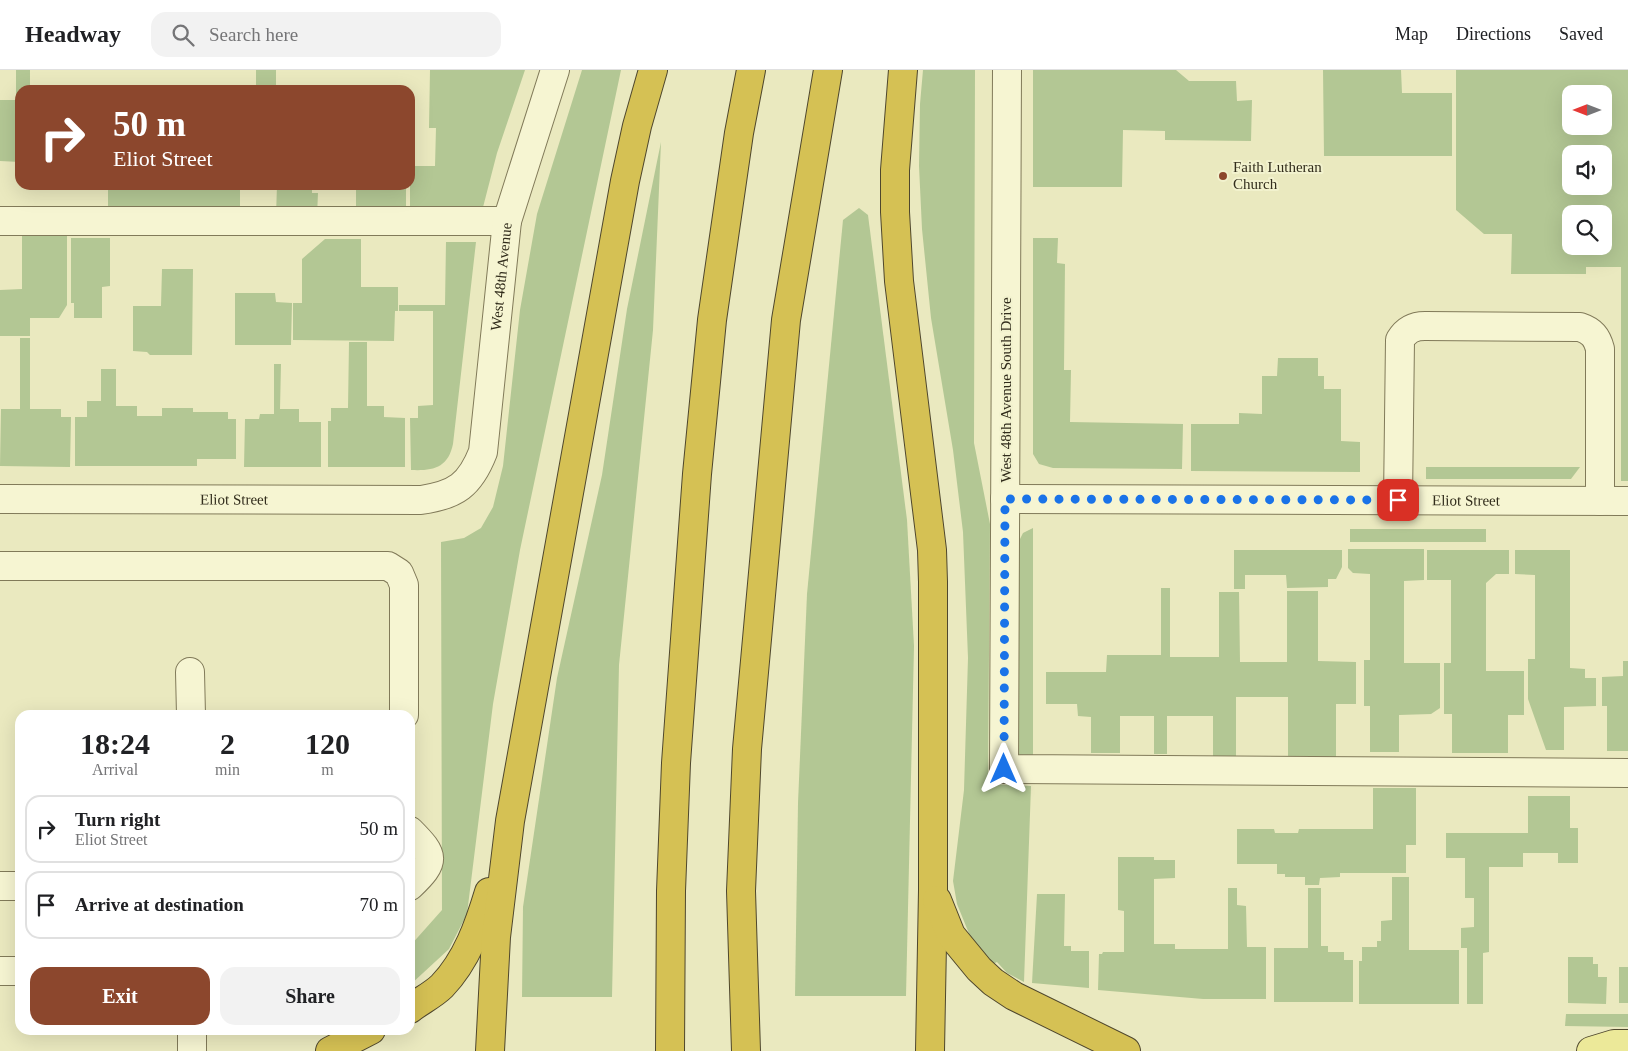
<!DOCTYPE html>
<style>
body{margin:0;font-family:"Times New Roman",serif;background:#f2f2f2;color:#202124;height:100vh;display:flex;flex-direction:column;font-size:19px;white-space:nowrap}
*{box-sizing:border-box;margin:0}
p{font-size:16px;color:#757577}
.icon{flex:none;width:28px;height:28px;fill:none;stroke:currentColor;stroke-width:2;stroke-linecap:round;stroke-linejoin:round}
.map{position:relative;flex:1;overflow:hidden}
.side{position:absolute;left:15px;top:640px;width:400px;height:325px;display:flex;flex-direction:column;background:#fff;border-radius:15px;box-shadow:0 5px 20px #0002}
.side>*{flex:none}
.top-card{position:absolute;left:15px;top:15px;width:400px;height:105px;border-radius:15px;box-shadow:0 5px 20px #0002;background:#8c472d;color:#fff;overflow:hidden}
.needle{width:32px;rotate:270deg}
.fabs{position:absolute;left:1562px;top:15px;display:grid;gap:10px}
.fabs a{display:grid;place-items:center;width:50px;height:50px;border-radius:10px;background:#fff;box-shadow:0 5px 20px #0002;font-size:25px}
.pin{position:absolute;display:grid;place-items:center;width:42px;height:42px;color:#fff;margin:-21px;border-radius:10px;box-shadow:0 2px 8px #0006}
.me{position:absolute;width:55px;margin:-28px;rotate:0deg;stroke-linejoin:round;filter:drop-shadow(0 0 4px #0008)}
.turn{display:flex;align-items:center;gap:18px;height:105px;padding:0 15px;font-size:22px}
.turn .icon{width:65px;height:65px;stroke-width:2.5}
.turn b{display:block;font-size:35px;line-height:42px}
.eta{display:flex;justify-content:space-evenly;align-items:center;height:85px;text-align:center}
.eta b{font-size:30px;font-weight:700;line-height:35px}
.button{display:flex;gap:10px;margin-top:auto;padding:10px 15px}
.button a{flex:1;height:58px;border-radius:15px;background:#8c472d;color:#fff;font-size:20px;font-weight:700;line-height:58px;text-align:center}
.button a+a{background:#f2f2f2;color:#202124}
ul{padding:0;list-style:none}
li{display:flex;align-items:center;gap:15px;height:68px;margin:0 10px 8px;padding:0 5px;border:2px solid #e0e0e0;border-radius:15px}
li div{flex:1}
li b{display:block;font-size:19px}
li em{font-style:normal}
header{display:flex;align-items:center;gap:30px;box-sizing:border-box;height:70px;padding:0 25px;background:#fff;border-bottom:1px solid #e0e0e0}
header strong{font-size:24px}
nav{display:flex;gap:28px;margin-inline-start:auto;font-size:18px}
.search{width:350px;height:45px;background:#f2f2f2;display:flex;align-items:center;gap:12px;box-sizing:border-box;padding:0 18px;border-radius:15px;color:#757577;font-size:19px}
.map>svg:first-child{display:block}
.green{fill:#b3c794;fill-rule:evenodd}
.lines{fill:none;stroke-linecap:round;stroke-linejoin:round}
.minor-casing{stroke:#817a59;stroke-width:30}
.major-casing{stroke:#4f472d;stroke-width:30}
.highway-casing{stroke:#4f472d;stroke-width:30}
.minor{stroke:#f6f5d2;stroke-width:28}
.major{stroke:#ece999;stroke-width:28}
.highway{stroke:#d5c154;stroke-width:28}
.route{stroke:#1a73e8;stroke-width:9;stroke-dasharray:0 16.2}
.poi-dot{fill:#8c472d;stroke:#f2f2ce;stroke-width:2}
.labels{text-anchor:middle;stroke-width:4;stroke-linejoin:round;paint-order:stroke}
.poi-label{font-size:15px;fill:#322d1c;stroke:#f2f2ce;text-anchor:start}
.street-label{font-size:15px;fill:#322d1c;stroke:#f2f2ce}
</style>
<header>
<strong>Headway</strong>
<div class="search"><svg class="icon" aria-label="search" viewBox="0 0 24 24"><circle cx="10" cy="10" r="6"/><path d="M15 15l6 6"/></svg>Search here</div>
<nav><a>Map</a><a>Directions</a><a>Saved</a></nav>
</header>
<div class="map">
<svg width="1628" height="981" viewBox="0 0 1628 981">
<rect width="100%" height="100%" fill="#eae9bf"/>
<g class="green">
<polygon points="16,0 30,0 30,20 20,20 20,29 16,29"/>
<rect x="256" y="0" width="20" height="20"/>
<polygon points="430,0 525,0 497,83 481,145 410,145 410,96 435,96 436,58 429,58"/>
<polygon points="582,0 621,0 520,480 493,634 467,844 449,879 410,915 410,876 442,840 441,472 464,468 481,458 493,437 503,396 520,240 537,144"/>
<polygon points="923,0 975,0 974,373 990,454 988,714 1031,716 1024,912 1007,903 997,892 991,895 970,866 957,834 953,811 964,720 968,588 963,462 953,380 931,248 922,159 919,96 920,34"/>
<polygon points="1033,0 1176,0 1189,11 1236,11 1237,31 1252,30 1251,71 1165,70 1165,61 1123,60 1122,117 1033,117"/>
<polygon points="1323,0 1401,0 1402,23 1452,23 1452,86 1324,86"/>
<path d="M1456,0H1628V411H1621V197H1586V204H1511L1512,164H1484L1456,140ZM1571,24H1604V56H1571ZM1571,84H1604V116H1571ZM1571,144H1604V176H1571Z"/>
<polygon points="0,30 20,30 20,92 0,91"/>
<polygon points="661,72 653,260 619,595 612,927 522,927 523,837 557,608 602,405 627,239"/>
<rect x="108" y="115" width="132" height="30"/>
<polygon points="277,115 312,115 312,123 318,123 317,146 276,146"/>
<rect x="356" y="115" width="50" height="30"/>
<polygon points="859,138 868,145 907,450 914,576 906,926 795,926 798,733 807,524 843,150"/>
<polygon points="22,166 67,166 67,235 59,248 30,248 30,266 0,266 0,220 22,219"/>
<polygon points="71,168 110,168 110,216 102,217 102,248 74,248 74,233 71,233"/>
<polygon points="1033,168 1058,168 1057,193 1065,194 1064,300 1071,300 1070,352 1183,354 1182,399 1053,398 1039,394 1033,384"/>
<polygon points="325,169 361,169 361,217 398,217 398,241 395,241 394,271 293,270 293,233 302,233 302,189"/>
<path d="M446,172H476L453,374C448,398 433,401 411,400L410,348H418V336L433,335V241H399V235H445Z"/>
<polygon points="162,199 193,199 192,285 150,285 147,282 133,281 133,236 161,236"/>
<polygon points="235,223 275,223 276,232 292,233 291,275 235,275"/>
<polygon points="20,268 30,268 30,339 61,339 61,347 71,347 70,397 0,396 1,339 20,339"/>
<polygon points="349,272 367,272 367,336 384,336 384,347 405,348 405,397 328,397 328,351 331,351 331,338 348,338"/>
<polygon points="1278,288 1318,288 1318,306 1324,306 1324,319 1341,319 1341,371 1360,372 1360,402 1191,401 1191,354 1239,354 1239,343 1262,344 1262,306 1277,306"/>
<polygon points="274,294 281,294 280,339 299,339 299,352 321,352 321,397 244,397 245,349 259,349 260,344 274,344"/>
<polygon points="101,299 116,299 116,336 137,336 137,346 162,346 162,338 193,338 193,342 228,342 228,349 236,349 236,389 197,389 197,396 75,396 75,347 87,347 87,331 101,331"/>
<polygon points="1426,397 1580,397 1571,409 1426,409"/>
<polygon points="1033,458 1033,686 1017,686 1017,475 1023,463"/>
<rect x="1350" y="459" width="136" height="13"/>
<polygon points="1348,479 1424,479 1424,510 1404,511 1404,593 1440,593 1440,638 1431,644 1399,645 1399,682 1370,682 1370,636 1364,636 1364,590 1370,590 1370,504 1353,503 1348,498"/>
<polygon points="1234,480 1342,480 1342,497 1336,509 1328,509 1328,517 1287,518 1286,505 1245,505 1245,519 1234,519"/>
<polygon points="1427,480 1509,480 1509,504 1496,504 1486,513 1486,601 1524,601 1524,645 1508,645 1508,683 1452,683 1452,644 1444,644 1444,593 1451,593 1451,510 1427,510"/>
<polygon points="1515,480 1570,480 1570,598 1585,599 1585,608 1596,608 1596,636 1564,637 1564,680 1546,680 1528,629 1528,589 1535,589 1535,505 1515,504"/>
<polygon points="1161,518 1170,518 1170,587 1219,587 1219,522 1239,522 1240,592 1287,592 1287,521 1318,521 1318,591 1356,592 1356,634 1336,634 1336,687 1288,687 1288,627 1236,627 1236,687 1213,687 1213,646 1167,646 1167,684 1154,684 1154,646 1120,646 1120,683 1091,683 1091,647 1078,646 1077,634 1046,634 1046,602 1106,602 1107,585 1161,585"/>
<polygon points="1623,591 1628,591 1628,681 1607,681 1607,636 1602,636 1602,607 1623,606"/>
<polygon points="1373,718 1416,718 1416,775 1406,775 1406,803 1340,803 1340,807 1320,808 1319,815 1305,815 1305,807 1285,807 1285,804 1277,804 1277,794 1237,794 1237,759 1274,759 1275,763 1298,763 1299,759 1373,759"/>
<polygon points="1528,726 1570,726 1570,758 1578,758 1578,793 1558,793 1558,783 1523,783 1523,797 1489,797 1489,882 1483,883 1483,934 1467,934 1467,878 1461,878 1461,858 1474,857 1474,828 1465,828 1465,788 1446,788 1446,763 1528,763"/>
<polygon points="1118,787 1154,787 1154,790 1175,790 1175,808 1154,809 1154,874 1175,874 1175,879 1228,879 1228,818 1237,818 1237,835 1246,836 1247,877 1266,877 1266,929 1203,929 1098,920 1099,884 1102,884 1103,882 1124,882 1124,841 1118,840"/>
<polygon points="1392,807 1409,807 1409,880 1459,880 1459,934 1359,934 1359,891 1362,891 1362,877 1377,877 1377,871 1381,871 1381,851 1392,850"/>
<polygon points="1308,818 1321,818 1321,876 1328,876 1328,882 1344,882 1344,890 1353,890 1353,932 1274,932 1274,878 1308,878"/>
<polygon points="1037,824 1065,824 1064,876 1071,876 1071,881 1089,881 1089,918 1032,913"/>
<polygon points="1568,887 1593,887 1593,894 1598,894 1598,907 1607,907 1606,934 1568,933"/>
<rect x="1619" y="897" width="9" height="36"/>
<polygon points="1566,944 1628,944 1628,957 1565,956"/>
</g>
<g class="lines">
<g class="minor-casing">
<g id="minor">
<polyline points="1007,0 1004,699 1628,703"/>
<polyline points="0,151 507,151"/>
<path id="s1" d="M0,429L421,430C456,425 470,415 483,382L507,151L555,0"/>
<path id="s2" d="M1005,429L1628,431"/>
<path d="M1398,430L1400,270C1406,260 1413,256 1425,256L1580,257C1592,261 1597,267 1600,279V431"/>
<polyline points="0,496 388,496 399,503 404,515 404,645"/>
<polyline points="190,602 191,645"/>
<path d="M410,761C435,786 436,791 410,816"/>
<polyline points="0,816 20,816"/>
<polyline points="0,901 20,901"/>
<polyline points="192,960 192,981"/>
</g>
</g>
<g class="major-casing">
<polyline id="major" points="1591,981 1614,974 1628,974"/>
</g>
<g class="highway-casing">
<g id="highway">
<polyline points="903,0 895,100 895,142 899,211 932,480 933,512 933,820 930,981"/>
<polyline points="937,830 951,865 979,899 993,912 1014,926 1126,981"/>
<path d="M410,939C420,931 433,925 442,916C467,890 479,855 489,822"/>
<polyline points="330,981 371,960"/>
<polyline points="490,981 496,867 510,751 625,111 637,56 653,0"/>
<polyline points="670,981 671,821 676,693 697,404 712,250 739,63 751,0"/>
<polyline points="746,981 741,821 747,679 786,250 828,0"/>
</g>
</g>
<use href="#minor" class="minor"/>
<use href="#major" class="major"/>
<use href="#highway" class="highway"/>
</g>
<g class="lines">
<polyline class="route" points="1004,699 1005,429 1398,430"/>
</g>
<circle class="poi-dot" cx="1223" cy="106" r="5"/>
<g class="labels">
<g class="poi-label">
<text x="1233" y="102">Faith Lutheran<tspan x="1233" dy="17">Church</tspan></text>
</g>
<g class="street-label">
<text dy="5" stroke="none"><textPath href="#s1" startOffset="681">West 48th Avenue</textPath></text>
<text transform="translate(1006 320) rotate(-90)" y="5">West 48th Avenue South Drive</text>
<text dy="5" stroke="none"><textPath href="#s1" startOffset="234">Eliot Street</textPath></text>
<text dy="5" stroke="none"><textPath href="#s2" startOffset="461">Eliot Street</textPath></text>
</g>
</g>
</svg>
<div class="fabs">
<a><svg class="needle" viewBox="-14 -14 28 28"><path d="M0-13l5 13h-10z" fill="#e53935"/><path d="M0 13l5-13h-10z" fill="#757577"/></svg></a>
<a><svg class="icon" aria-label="sound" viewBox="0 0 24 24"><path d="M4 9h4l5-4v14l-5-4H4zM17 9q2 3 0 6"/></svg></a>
<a><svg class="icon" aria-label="search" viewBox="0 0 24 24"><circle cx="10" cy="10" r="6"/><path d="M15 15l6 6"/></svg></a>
</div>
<div class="pin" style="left:1398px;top:430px;background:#d93025"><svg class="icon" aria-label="arrive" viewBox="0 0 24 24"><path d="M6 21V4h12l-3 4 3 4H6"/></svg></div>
<svg class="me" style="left:1004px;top:699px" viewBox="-20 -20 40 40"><path d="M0-17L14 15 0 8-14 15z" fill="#1a73e8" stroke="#fff" stroke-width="4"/></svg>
<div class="top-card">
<div class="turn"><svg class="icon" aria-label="right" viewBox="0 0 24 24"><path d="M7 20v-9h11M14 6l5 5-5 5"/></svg><div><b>50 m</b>Eliot Street</div></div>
</div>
<section class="side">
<div class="eta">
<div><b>18:24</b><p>Arrival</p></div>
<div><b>2</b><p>min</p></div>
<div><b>120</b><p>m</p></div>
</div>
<ul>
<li><svg class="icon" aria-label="right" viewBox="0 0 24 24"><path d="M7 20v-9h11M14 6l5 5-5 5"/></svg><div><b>Turn right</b><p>Eliot Street</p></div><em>50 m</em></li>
<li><svg class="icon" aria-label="arrive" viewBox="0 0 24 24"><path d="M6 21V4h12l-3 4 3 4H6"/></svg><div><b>Arrive at destination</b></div><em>70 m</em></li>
</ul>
<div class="button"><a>Exit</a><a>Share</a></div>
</section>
</div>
